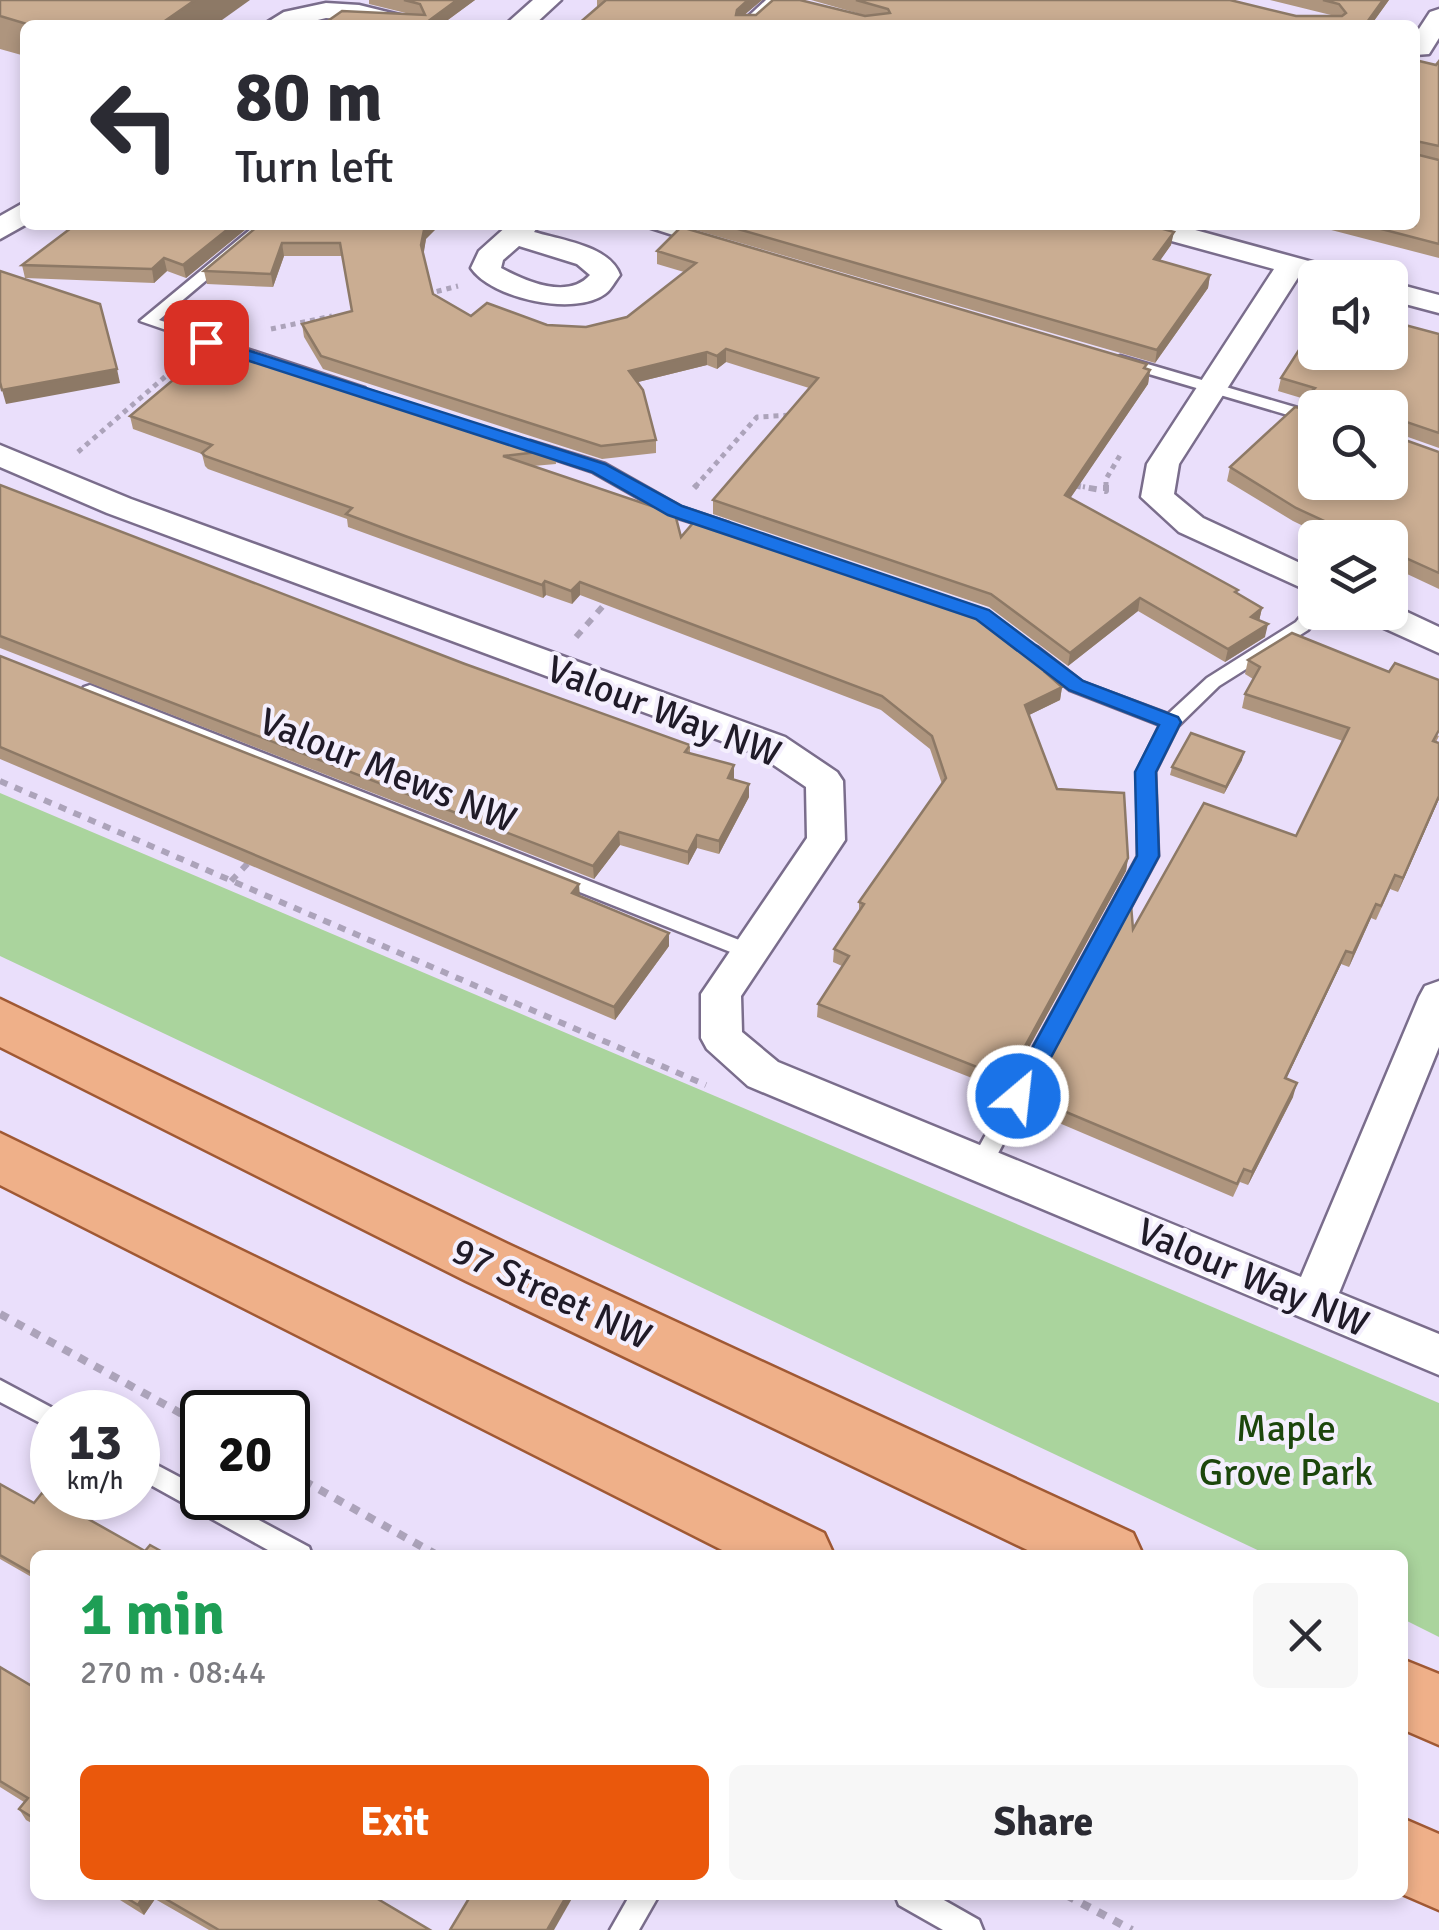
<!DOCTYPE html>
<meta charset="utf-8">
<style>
body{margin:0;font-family:Signika,sans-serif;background:#f7f7f7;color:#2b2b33;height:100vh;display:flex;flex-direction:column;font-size:38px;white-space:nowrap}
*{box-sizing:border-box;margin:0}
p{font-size:32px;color:#7c7c81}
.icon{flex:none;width:55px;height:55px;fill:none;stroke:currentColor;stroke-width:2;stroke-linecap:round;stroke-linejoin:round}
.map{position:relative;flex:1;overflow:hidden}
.drawer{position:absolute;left:30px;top:1550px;width:1378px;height:350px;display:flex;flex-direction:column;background:#fff;border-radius:15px;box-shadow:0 5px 15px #0003}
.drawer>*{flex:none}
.guide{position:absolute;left:20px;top:20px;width:1400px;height:210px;border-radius:15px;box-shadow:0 5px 15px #0003;background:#fff;color:#2b2b33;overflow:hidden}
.fabs{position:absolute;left:1298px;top:260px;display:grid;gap:20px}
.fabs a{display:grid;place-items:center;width:110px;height:110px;border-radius:15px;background:#fff;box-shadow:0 5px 15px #0003;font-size:50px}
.speed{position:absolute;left:30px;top:1390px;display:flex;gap:20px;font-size:50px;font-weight:700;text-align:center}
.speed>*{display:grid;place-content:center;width:130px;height:130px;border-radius:50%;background:#fff;box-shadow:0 5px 15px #0003;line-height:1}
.speed small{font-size:25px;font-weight:400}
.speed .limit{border:5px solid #111;border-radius:15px;background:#fff;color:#111}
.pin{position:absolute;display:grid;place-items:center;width:85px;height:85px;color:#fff;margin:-42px;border-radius:20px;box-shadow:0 5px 15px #0006}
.me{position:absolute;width:110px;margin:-55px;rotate:28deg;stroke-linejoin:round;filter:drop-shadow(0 0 8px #0008)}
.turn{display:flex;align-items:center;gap:35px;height:210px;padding:0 50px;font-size:45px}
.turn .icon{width:130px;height:130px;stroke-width:2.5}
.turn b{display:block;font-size:70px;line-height:85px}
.round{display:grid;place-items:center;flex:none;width:105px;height:105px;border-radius:15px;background:#f7f7f7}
.summary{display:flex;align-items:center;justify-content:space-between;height:170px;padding:0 50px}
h1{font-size:60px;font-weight:800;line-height:75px;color:#1e9e55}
.cta{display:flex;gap:20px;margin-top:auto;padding:20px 50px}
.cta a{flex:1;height:115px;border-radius:15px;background:#ea580c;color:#fff;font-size:40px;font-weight:800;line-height:115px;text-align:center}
.cta a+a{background:#f7f7f7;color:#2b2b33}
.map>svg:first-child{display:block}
.green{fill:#aad49d}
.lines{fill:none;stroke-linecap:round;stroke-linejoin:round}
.service-casing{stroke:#7a6d8c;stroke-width:5}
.minor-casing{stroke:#7a6d8c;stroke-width:5}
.primary-casing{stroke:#a05934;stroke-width:5}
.path-far2{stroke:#aca3ba;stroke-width:5;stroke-dasharray:5 5;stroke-linecap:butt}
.path-far1{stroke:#aca3ba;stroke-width:6;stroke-dasharray:8 8;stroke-linecap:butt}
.path{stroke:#aca3ba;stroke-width:8;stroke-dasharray:9 9;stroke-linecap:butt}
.service{fill:#fff;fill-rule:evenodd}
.minor{fill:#fff;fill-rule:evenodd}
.primary{fill:#efb089;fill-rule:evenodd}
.wall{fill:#ae957e}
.shaded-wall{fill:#8d7966}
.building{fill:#caad92;stroke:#8d7966;stroke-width:2.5}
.route{fill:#1a73e8;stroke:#114b97;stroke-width:2.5}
.labels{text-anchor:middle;stroke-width:8;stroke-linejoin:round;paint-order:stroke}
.street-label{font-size:38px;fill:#201b28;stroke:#f4effd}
.park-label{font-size:38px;fill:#1c460c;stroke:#f4effd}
</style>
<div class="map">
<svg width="1439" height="1930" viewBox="0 0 1439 1930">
<rect width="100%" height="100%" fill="#eadffb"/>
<polygon class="green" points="0,793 1439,1403 1439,1637 1403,1619 1402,1555 1268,1555 0,956"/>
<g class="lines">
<g class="service-casing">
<g id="service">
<polygon points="766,0 779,0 753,25 739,25"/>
<polygon points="256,225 272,225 159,320 365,388 365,394 353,394 140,321"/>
<polygon points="642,225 665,225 705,239 698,243"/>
<polygon points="1120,356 1315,413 1315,423 1115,364 1112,361"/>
<polygon points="530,441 605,464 681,507 729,523 731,527 723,532 669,515 593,472 524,449 522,446"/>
<polygon points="1315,604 1315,612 1322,612 1308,630 1219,686 1178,726 1155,772 1158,856 989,1170 981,1173 973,1170 970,1164 973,1158 1138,856 1137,772 1160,725 1070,690 1022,651 1031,645 1037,647 1082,682 1168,714 1207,678 1296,622 1309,606"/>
<polygon points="90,685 757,947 760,952 757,957 743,957 84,695 81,691 84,687"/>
<polygon points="0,1380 60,1412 52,1412 52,1429 0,1402"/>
<polygon points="138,1455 202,1489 202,1498 218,1498 309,1547 312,1555 277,1555 138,1478"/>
<polygon points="630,1895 659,1895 639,1930 610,1930"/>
<polygon points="895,1895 935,1895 979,1920 983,1930 943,1930 899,1905"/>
</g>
</g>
<g class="minor-casing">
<g id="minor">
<polygon points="533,0 561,0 534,25 505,25"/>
<polygon points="326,3 359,5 420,20 424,25 326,18 297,25 263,25 284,12"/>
<polygon points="1439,9 1439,38 1429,54 1415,55 1415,35 1430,12"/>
<polygon points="25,202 25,225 0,239 0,216"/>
<path d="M508,225H539L534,232C561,240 610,246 620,275C615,281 611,290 605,294C574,317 491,298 471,268L479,251ZM519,246L577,264L590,275C568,300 525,281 501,268L503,260Z"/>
<polygon points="1131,225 1177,225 1349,272 1353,278 1315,278 1315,281 1299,276 1179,464 1174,494 1203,518 1315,570 1315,594 1179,532 1141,497 1147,464 1274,269 1135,231"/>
<polygon points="1390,282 1439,295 1439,313 1390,300"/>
<polygon points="0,445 131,499 785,737 837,772 843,781 845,840 741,996 742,1032 778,1062 1301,1277 1419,997 1425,986 1439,981 1439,1047 1339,1293 1439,1334 1439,1375 748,1086 707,1049 701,1038 701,994 807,838 806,787 759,755 107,513 0,467"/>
<polygon points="1390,604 1439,627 1439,653 1366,620 1361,612 1390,612"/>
</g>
</g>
<g class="primary-casing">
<g id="primary">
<polygon points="0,999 510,1245 1133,1533 1143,1555 1038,1555 466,1281 0,1047"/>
<polygon points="0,1133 824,1533 834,1555 732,1555 0,1185"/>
<polygon points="1402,1659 1439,1674 1439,1745 1402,1729"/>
<polygon points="1402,1818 1439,1834 1439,1910 1402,1894"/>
</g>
</g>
<g class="path-far2">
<polyline points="427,294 458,286"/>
<polyline points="271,329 332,316"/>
<polyline points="78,452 182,362"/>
<polyline points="1073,485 1085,487"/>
<polyline points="695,487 757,417 794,415"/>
<polyline points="1106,487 1106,479 1122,452"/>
</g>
<g class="path-far1">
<polyline points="1073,485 1106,491 1106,485"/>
<polyline points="694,488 697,485"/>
<polyline points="576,637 610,598"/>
<polyline points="0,781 706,1085"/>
<polyline points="231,881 251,860"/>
</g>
<g class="path">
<polyline points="0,1314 202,1425"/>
<polyline points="288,1472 437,1555"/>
<polyline points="1066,1895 1132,1930"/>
</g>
<use href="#service" class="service"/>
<use href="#minor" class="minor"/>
<use href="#primary" class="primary"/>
</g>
<g class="wall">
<polygon points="0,0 215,25 25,25 25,56 0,49"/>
<polygon points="369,0 475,0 441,25 322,25 414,15 369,4"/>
<polygon points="597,0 762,0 744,15 865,16 867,16 811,0 1230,0 1296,16 1335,16 1270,0 1389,0 1371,25 577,25 597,8"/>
<polygon points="1415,60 1436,65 1439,61 1439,258 1312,225 1415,225"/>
<polygon points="251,225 186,278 167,271 154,283 25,278 22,265"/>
<polygon points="259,225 426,239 423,254 433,294 471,316 547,325 586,327 627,317 684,272 657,264 657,251 1150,370 1148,384 1070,498 1262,608 1259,621 1265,637 1225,662 1138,611 1068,666 989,607 713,514 713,500 809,388 726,362 717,369 707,365 638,382 656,440 656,453 602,459 323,369 304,337 302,324 352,311 342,256 284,256 273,287 207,284 204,271"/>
<polygon points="692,225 1149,225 1171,245 1160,260 1210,275 1208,288 1155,363 692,229"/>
<polygon points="1439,334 1439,448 1391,431 1391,435 1439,452 1439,589 1390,566 1390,538 1328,538 1293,521 1227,481 1230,467 1315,482 1390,408 1315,408 1315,410 1306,407 1308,400 1278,391 1281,378"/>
<polygon points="334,378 555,450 556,464 533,466 681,537 1052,667 1051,677 1062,687 1060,700 1029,715 1057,789 1128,858 1126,871 1005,1091 817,1017 818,1004 842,966 833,962 834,949 859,912 859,902 942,784 930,749 881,710 580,595 572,604 546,595 543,598 348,527 347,519 208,469 205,466 202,454 133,429 130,416 335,385"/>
<polygon points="0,485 465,664 690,745 690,753 734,765 733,780 749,797 719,854 697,848 688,865 620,845 594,879 0,648"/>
<polygon points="0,656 580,897 669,946 615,1020 0,759"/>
<polygon points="1248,660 1439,736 1436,742 1439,799 1398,892 1390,889 1376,920 1371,918 1349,967 1341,964 1286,1079 1293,1097 1248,1185 1240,1182 1233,1197 1045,1117 1046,1109 1030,1102 1032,1088 1133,929 1296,836 1343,741 1242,708 1245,694 1253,679 1245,674"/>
<polygon points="1242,760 1224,794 1170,775 1172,767"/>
<polygon points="0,1484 34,1503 145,1551 168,1555 35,1555 35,1579 0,1559"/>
<polygon points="0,1667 35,1688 35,1825 26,1820 19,1809 24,1802 0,1787"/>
<polygon points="112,1895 381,1895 378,1900 430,1930 209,1930 155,1899 144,1915"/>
</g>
<g class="shaded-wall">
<polygon points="195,0 250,0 215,25 159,25"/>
<polygon points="457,0 475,0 441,25 423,25"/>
<polygon points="748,0 762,0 736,22 737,10"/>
<polygon points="1383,0 1389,0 1371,25 1365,25"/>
<polygon points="233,225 251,225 186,278 183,265"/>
<polygon points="425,225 440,225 426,239 423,258 421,245"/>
<polygon points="1174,232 1171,245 1152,272 1154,259"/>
<polygon points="282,243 284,256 273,287 271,274"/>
<polygon points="164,258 167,271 154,283 152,269"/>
<polygon points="1210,275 1208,288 1155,363 1157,350"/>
<polygon points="726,349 726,362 717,369 717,356"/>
<polygon points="707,352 707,365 630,384 629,371"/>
<polygon points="117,369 120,383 6,404 2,390"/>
<polygon points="1150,370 1148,384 1063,509 1065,495"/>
<polygon points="545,581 546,595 543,598 542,585"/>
<polygon points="580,582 580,595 572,604 571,591"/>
<polygon points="1140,598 1138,611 1068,666 1070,653"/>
<polygon points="1262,608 1259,621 1251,617"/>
<polygon points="1268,624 1265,637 1225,662 1228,649"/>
<polygon points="1062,687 1060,700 1023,718 1025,705"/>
<polygon points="1244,752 1242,760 1224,794 1226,787"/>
<polygon points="734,765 734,778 728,792 728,778"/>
<polygon points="749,784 749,797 719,854 719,841"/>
<polygon points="1439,796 1439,799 1398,892 1403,878"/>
<polygon points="619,832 620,845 594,879 593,866"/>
<polygon points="697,835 697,848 688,865 688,852"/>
<polygon points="1128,858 1126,871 1005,1091 1007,1079"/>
<polygon points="579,884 580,897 572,893"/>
<polygon points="1376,904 1371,918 1349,967 1353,953"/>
<polygon points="669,933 669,946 615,1020 614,1007"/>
<polygon points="1346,951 1341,964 1280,1092 1285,1078"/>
<polygon points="1297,1083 1293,1097 1248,1185 1252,1172"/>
<polygon points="144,1895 152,1895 155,1899 144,1915 138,1905"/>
<polygon points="567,1895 574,1895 554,1930 547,1930"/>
</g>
<g class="building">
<polygon points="0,0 195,0 159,25 30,25 0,16"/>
<polygon points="404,0 457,0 423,25 322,25 342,11 425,15 420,4"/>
<polygon points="606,0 748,0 737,10 736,15 756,15 773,0 800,0 865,16 890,13 888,9 856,0 1230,0 1296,16 1342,16 1346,13 1339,4 1323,0 1383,0 1365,25 577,25"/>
<polygon points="1415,60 1436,65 1439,61 1439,146 1416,141 1415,154 1439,160 1439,244 1366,225 1415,225"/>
<polygon points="75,225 233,225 183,265 164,258 152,269 22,265"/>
<polygon points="259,225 425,225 421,245 433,294 471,316 487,303 547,325 586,327 627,317 696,263 657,251 681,227 1147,364 1144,368 1150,370 1065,495 1238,590 1235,592 1262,608 1251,617 1268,624 1228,649 1140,598 1070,653 991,594 713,500 818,378 726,349 717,356 707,352 629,371 643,390 656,440 601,446 321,356 302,324 352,311 340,243 282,243 271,274 204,271"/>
<polygon points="724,225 1149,225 1174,232 1154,259 1210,275 1157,350"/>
<polygon points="0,271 100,304 117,369 2,390 0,382"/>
<polygon points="1390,321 1439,334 1439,433 1395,418 1390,421 1391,435 1439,452 1439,573 1390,551 1390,538 1361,538 1296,508 1230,467 1295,407 1315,411 1315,482 1390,482 1390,408 1321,408 1321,397 1310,393 1315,388 1281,378 1315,325 1315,352 1390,352"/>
<polygon points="216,344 339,386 334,378 555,450 503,456 675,514 681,537 699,516 976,609 1052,667 1045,672 1062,687 1025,705 1057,789 1124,793 1128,858 1007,1079 818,1004 849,956 834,949 864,904 859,902 946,778 932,736 882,696 580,582 571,591 545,581 542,585 405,536 346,514 352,508 205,456 202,453 212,445 130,416"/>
<polygon points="0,485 465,664 690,745 685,752 734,765 728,778 749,784 719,841 697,835 688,852 619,832 593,866 0,636"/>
<polygon points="1292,633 1389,672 1395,663 1439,680 1439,730 1433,741 1439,743 1439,796 1403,878 1395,875 1381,906 1376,904 1353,953 1346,951 1285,1078 1297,1083 1252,1172 1244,1169 1237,1184 1047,1104 1051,1096 1032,1088 1131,905 1133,929 1204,803 1296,836 1349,728 1245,694 1260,667 1248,660"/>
<polygon points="0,656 579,884 572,893 669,933 614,1007 0,747"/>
<polygon points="1191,733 1244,752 1226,787 1172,767"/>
<polygon points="0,1484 34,1503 42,1493 145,1551 150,1545 168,1555 35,1555 35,1575 0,1555"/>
<polygon points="0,1667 35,1688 35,1819 19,1809 28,1798 0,1781"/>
<polygon points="122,1895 144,1895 138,1905"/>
<polygon points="159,1895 371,1895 430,1930 219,1930"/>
<polygon points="471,1895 567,1895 547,1930 450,1930"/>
</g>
<polygon class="route" points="206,337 605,464 682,506 989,610 1083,681 1178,717 1181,722 1156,772 1159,856 1027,1102 1010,1102 1006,1096 1137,856 1135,772 1159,725 1069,690 976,619 668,515 592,472 200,345 200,338"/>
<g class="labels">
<g class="street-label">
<text transform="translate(664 711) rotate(21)" y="13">Valour Way NW</text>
<text transform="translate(388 770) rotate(22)" y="13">Valour Mews NW</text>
<text transform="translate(1253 1277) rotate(23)" y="13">Valour Way NW</text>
<text transform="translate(552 1293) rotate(25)" y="13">97 Street NW</text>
</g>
<g class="park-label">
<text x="1286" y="1441">Maple<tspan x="1286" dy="44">Grove Park</tspan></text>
</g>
</g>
</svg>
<div class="fabs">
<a><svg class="icon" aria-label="sound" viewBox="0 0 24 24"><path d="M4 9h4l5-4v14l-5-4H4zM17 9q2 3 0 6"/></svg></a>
<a><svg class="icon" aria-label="search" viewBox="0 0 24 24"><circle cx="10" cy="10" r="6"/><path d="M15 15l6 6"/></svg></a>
<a><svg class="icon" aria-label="layers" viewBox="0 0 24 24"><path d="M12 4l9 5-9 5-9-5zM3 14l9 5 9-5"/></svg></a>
</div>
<div class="speed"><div>13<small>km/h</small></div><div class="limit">20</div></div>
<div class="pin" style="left:206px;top:342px;background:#d93025"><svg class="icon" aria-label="arrive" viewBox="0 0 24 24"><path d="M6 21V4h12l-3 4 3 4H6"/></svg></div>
<svg class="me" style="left:1018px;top:1096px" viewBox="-20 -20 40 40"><circle r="17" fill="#1a73e8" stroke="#fff" stroke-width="3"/><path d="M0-11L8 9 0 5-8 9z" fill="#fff"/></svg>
<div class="guide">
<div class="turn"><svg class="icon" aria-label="left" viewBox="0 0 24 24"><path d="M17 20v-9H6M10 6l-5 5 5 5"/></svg><div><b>80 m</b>Turn left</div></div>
</div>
<section class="drawer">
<div class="summary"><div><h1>1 min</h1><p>270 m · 08:44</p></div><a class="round"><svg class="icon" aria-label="close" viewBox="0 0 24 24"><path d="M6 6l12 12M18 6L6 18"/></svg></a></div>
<div class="cta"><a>Exit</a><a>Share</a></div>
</section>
</div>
